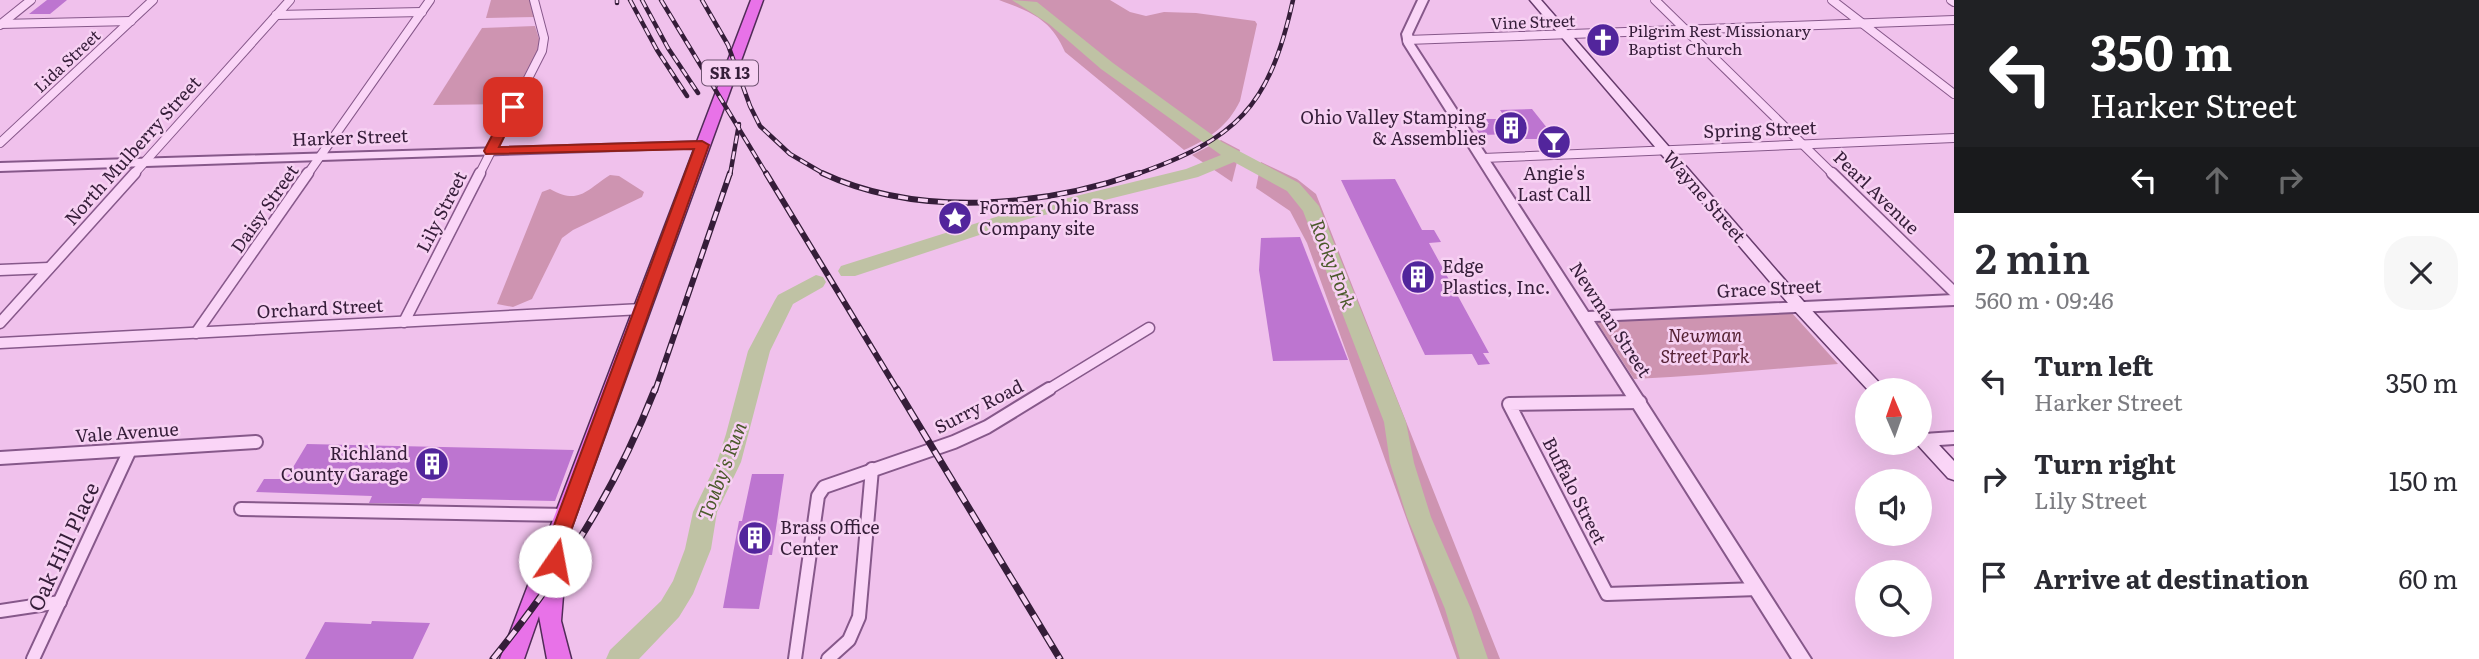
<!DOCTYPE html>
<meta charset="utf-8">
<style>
body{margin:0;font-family:Literata,serif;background:#f7f7f7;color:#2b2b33;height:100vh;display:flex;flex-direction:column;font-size:26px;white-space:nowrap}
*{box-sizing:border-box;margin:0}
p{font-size:23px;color:#7c7c81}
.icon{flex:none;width:38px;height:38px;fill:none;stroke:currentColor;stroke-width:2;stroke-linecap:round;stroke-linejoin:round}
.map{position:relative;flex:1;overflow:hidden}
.panel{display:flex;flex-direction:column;background:#fff;width:525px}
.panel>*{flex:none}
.top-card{background:#202124;color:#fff;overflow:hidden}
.needle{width:46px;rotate:358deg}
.controls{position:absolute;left:1855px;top:378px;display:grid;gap:14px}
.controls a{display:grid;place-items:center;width:77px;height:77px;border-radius:50%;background:#fff;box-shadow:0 7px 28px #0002;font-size:35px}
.pin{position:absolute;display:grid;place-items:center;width:60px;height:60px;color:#fff;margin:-30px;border-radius:14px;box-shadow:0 4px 10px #0006}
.me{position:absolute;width:77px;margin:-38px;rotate:12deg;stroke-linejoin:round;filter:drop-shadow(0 0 5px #0008)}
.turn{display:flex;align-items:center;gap:24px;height:147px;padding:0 21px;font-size:32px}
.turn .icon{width:91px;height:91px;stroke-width:2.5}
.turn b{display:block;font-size:49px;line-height:60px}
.lanes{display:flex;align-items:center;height:66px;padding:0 21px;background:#0003;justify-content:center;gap:35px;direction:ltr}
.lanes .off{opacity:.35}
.round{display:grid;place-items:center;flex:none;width:74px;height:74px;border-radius:28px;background:#f7f7f7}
.overview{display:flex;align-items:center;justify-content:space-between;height:119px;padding:0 21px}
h1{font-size:42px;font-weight:600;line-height:52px}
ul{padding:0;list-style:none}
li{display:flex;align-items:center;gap:21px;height:98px;padding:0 21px}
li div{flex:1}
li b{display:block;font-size:26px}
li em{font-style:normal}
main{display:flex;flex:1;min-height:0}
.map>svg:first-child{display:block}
.green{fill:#ce94b1}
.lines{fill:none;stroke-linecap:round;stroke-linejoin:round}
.river{fill:#bfc2a4;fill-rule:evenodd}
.building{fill:#bd75d0}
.minor-far2-casing{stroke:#86588a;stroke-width:10}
.minor-far1-casing{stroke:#86588a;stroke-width:13}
.minor-casing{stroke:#86588a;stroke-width:16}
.tertiary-casing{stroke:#86588a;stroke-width:4}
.secondary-casing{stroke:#663b6c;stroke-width:3}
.trunk-casing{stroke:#512c58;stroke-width:3}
.minor-far2{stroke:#fad5f7;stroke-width:8}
.minor-far1{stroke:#fad5f7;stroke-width:10}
.minor{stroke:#fad5f7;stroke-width:12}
.tertiary{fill:#fad5f7;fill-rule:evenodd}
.secondary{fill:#fad5f7;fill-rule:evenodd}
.trunk{fill:#e872e8;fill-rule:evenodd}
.rail-far2-casing{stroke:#351d39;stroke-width:4.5}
.rail-far1-casing{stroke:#351d39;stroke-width:6}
.rail-casing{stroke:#351d39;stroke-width:7}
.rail-far2{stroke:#f7d1f3;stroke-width:2.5;stroke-dasharray:8;stroke-linecap:butt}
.rail-far1{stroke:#f7d1f3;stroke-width:3.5;stroke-dasharray:10;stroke-linecap:butt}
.rail{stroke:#f7d1f3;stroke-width:4.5;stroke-dasharray:12;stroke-linecap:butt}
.route{fill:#d93025;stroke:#8d1f18;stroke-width:2}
.labels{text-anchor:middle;stroke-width:5;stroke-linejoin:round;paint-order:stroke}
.far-street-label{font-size:16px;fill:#351d39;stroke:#f7d1f3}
.far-poi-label{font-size:16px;fill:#351d39;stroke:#f7d1f3;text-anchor:start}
.shield{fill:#f7d1f3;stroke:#6f5371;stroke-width:2}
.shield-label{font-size:16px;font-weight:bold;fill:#351d39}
.poi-label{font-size:18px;fill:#351d39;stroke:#f7d1f3;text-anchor:start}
.street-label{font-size:18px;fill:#351d39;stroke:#f7d1f3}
.park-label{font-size:18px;font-style:italic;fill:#562235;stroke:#f7d1f3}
.water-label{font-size:19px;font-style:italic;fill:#4b5a2b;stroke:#f7d1f3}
.near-street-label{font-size:21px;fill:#351d39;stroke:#f7d1f3}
</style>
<main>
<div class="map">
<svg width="1954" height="659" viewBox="0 0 1954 659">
<rect width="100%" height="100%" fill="#f0c1ec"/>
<g class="green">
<polygon points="491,0 530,0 535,17 486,18"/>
<path d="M999,0H1110L1130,12L1146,16L1164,12L1196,13L1255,21L1257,24L1240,101C1228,126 1209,139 1184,150L1065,52C1051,19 1031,12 999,0Z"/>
<polygon points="535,26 540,42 539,50 511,104 433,105 482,28"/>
<polygon points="1221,140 1240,150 1232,182 1192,155"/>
<polygon points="1261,162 1297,179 1316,194 1500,659 1457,659 1307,243 1290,211 1256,188"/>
<path d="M610,175L619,176L644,192L642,197L573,230L562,238L532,299L513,307L497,304L542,192L550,189C579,205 585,191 610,175Z"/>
<path d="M1791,312L1838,364C1770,369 1702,376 1634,379L1597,322Z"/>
</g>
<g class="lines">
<g class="river">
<polygon points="1012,0 1037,2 1113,63 1222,142 1299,183 1319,206 1406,422 1414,463 1431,517 1471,609 1488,659 1460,659 1445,609 1407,517 1390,463 1384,422 1303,211 1287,191 1234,162 1198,177 1028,219 855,276 841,276 838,271 841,266 1015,211 1186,169 1221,155 1101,69 1049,24"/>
<polygon points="816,275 823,277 826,282 823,287 793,304 770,351 741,462 717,512 711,549 693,594 679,617 639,659 606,659 610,650 661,601 673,581 685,549 693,512 717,462 726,434 748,351 775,300 778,295"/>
</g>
</g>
<g class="building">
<polygon points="47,0 67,0 50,14 29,14"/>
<polygon points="1532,109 1563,148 1553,148 1546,139 1520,139 1517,134 1480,135 1473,124 1489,124 1486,119 1506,119 1500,110"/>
<polygon points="1395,179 1422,230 1434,230 1441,242 1429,243 1489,353 1483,353 1490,364 1478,365 1472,354 1425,355 1341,180"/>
<polygon points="1300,237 1348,360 1273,361 1259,270 1261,238"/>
<polygon points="307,444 574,450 555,501 422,498 419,504 369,503 372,496 256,492 264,479 286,479"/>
<polygon points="752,474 784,474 772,555 769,555 759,609 723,608 739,521 742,521"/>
<polygon points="372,621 430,623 413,659 305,659 325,622 371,624"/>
</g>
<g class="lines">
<g class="minor-far2-casing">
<g id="minor-far2">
<polyline points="1655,0 1834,175"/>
<polyline points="1832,0 1954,94"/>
<polyline points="1951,0 1954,2"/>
<polyline points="276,15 422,12"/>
<polyline points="0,24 131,21"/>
<polyline points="0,25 31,0"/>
<polyline points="1407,40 1954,20"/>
<polyline points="0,143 153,0"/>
<polyline points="1483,158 1954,138"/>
<polyline points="133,175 290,0"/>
<polyline points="307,175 430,0"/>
<polyline points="479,175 542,51 544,38 534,0"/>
</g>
</g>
<g class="minor-far1-casing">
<g id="minor-far1">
<polyline points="1832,173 1954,292"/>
<polyline points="0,270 49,268"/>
<polyline points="404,322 480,173"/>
<polyline points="0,323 135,173"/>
<polyline points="196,333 308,173"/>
<polyline points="0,343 642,309"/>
<polyline points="1046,391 1149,328"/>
</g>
</g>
<g class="minor-casing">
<g id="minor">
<polyline points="1640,402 1509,404 1607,594 1758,589"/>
<polyline points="1924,440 1954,438"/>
<polyline points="0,458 256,442"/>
<polyline points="241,509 567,515"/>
<polyline points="0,611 60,602"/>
<polyline points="33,659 130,450"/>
<polyline points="795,659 818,496 824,487 954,442 987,427 1049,389"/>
<polyline points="828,659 849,640 859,617 872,469"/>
</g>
</g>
<g class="tertiary-casing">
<g id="tertiary">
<polygon points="1418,0 1428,0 1412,34 1414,44 1588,312 1954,295 1954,305 1594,321 1811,659 1792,659 1404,44 1402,34"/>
<polygon points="702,142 706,143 706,147 0,171 0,163"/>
</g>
</g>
<g class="secondary-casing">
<g id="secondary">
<polygon points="1530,0 1541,0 1804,302 1886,390 1868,390 1794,310"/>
<polygon points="1920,429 1926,431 1954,461 1954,480 1948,478 1916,443 1920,443"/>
</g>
</g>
<g class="trunk-casing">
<polygon id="trunk" points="751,0 763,0 559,562 565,570 561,621 571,659 547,659 539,616 524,659 500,659"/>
</g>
<use href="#minor-far2" class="minor-far2"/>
<use href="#minor-far1" class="minor-far1"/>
<use href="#minor" class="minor"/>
<use href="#tertiary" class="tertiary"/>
<use href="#secondary" class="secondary"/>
<use href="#trunk" class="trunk"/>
<g class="rail-far2-casing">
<g id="rail-far2">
<polyline points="617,0 617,3"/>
<polyline points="630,0 657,50 687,96"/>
<polyline points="642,0 668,48 698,93"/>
<polyline points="661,0 767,175"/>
<polyline points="702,0 728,45 750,106 760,126 790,154 826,175"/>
<polyline points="730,175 739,124"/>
<path d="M1134,175C1237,139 1269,108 1293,0"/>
</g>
</g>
<g class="rail-far1-casing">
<g id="rail-far1">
<polyline points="766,173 898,391"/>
<path d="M822,173C918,218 1041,207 1139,173"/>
<polyline points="655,391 730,173"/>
</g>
</g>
<g class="rail-casing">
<g id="rail">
<polyline points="897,389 1060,659"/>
<path d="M493,659C563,572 614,493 655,389"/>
</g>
</g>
<use href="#rail-far2" class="rail-far2"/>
<use href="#rail-far1" class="rail-far1"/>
<use href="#rail" class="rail"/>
</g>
<polygon class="route" points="513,104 519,107 499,147 702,141 709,145 568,539 562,566 555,569 548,566 546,561 549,539 694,149 486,154 484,151 507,107"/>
<defs>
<g id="church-disc" transform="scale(1.75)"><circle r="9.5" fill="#52259c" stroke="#f7d1f3"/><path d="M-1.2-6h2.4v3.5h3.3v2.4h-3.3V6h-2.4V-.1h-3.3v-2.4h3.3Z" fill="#fff"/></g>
<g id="building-disc" transform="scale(1.75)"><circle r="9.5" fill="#52259c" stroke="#f7d1f3"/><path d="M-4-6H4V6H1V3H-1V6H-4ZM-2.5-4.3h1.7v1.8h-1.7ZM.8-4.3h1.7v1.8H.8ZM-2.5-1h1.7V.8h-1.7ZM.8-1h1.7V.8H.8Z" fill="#fff"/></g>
<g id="bar-disc" transform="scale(1.75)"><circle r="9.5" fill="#52259c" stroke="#f7d1f3"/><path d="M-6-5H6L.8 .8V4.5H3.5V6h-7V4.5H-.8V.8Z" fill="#fff"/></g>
<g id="sight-disc" transform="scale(1.75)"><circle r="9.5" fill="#52259c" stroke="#f7d1f3"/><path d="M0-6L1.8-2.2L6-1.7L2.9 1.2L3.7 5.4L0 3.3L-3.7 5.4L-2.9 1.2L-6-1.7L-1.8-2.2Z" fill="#fff"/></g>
</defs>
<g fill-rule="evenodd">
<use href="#church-disc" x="1603" y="40"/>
<use href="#building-disc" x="1511" y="128"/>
<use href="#bar-disc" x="1554" y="142"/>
<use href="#sight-disc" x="955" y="218"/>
<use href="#building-disc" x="1418" y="277"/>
<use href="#building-disc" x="432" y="464"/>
<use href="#building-disc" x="755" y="538"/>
</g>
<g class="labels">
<g class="far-street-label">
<text transform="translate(1533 22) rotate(-2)" y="6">Vine Street</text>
<text transform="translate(67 61) rotate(-43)" y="6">Lida Street</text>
</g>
<g class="far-poi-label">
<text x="1628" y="37">Pilgrim Rest Missionary<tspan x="1628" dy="18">Baptist Church</tspan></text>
</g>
<rect class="shield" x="702" y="60.5" width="56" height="25" rx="5"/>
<g class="shield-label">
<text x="730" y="79">SR 13</text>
</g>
<g class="poi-label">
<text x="1486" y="124" text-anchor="end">Ohio Valley Stamping<tspan x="1486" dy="21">&amp; Assemblies</tspan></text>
<text x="1554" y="180" text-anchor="middle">Angie's<tspan x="1554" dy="21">Last Call</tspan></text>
<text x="979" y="214">Former Ohio Brass<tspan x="979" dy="21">Company site</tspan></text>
<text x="1442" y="273">Edge<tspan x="1442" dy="21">Plastics, Inc.</tspan></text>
<text x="408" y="460" text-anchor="end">Richland<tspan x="408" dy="21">County Garage</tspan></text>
<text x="780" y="534">Brass Office<tspan x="780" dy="21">Center</tspan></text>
</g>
<g class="street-label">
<text transform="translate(1760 130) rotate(-2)" y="6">Spring Street</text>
<text transform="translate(350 138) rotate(-2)" y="6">Harker Street</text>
<text transform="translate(133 151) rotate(-48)" y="6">North Mulberry Street</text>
<text transform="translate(1876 193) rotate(44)" y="6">Pearl Avenue</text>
<text transform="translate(1704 197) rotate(49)" y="6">Wayne Street</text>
<text transform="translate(265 209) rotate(-55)" y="6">Daisy Street</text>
<text transform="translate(442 212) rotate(-63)" y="6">Lily Street</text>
<text transform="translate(1769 289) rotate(-3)" y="6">Grace Street</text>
<text transform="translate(320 309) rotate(-3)" y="6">Orchard Street</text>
<text transform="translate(1610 320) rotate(57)" y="6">Newman Street</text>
<text transform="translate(979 407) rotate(-27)" y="6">Surry Road</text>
<text transform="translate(127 433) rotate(-4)" y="6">Vale Avenue</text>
<text transform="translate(1574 491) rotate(63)" y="6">Buffalo Street</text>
</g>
<g class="park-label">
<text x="1705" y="342">Newman<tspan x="1705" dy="21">Street Park</tspan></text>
</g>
<g class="water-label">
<text transform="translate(1333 264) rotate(69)" y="7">Rocky Fork</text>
<text transform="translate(722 471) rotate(-69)" y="7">Touby's Run</text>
</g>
<g class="near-street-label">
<text transform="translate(64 547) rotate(-65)" y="7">Oak Hill Place</text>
</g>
</g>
</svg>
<div class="controls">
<a><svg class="needle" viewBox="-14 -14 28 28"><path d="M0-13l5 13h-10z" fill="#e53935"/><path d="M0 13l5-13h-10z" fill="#7c7c81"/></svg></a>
<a><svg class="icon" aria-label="sound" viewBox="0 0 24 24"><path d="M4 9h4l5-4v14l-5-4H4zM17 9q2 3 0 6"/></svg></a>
<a><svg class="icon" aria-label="search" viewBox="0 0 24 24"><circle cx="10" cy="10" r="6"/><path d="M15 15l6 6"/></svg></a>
</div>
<div class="pin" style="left:513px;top:107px;background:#d93025"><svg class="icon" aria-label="arrive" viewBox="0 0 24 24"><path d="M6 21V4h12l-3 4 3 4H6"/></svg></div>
<svg class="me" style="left:555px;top:561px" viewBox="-20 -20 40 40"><circle r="19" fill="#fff"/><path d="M0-13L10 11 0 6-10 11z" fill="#d93025"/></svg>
</div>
<section class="panel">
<div class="top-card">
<div class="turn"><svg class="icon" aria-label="left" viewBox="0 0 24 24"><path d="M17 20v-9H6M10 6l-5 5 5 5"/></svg><div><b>350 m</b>Harker Street</div></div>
<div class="lanes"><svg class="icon" aria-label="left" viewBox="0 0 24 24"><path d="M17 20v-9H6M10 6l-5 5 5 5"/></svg><svg class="icon off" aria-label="ahead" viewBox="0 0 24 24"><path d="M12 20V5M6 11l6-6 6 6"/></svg><svg class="icon off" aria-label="right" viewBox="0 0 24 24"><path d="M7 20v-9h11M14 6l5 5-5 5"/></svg></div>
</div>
<div class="overview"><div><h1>2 min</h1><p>560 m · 09:46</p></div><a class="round"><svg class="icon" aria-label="close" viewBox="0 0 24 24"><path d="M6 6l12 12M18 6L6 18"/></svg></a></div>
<ul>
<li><svg class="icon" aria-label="left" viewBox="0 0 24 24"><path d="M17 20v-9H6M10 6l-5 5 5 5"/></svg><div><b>Turn left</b><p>Harker Street</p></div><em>350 m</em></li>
<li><svg class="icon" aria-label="right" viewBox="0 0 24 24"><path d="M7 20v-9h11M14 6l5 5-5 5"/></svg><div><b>Turn right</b><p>Lily Street</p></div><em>150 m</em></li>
<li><svg class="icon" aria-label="arrive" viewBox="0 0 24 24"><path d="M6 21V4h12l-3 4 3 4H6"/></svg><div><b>Arrive at destination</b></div><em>60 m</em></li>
</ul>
</section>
</main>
